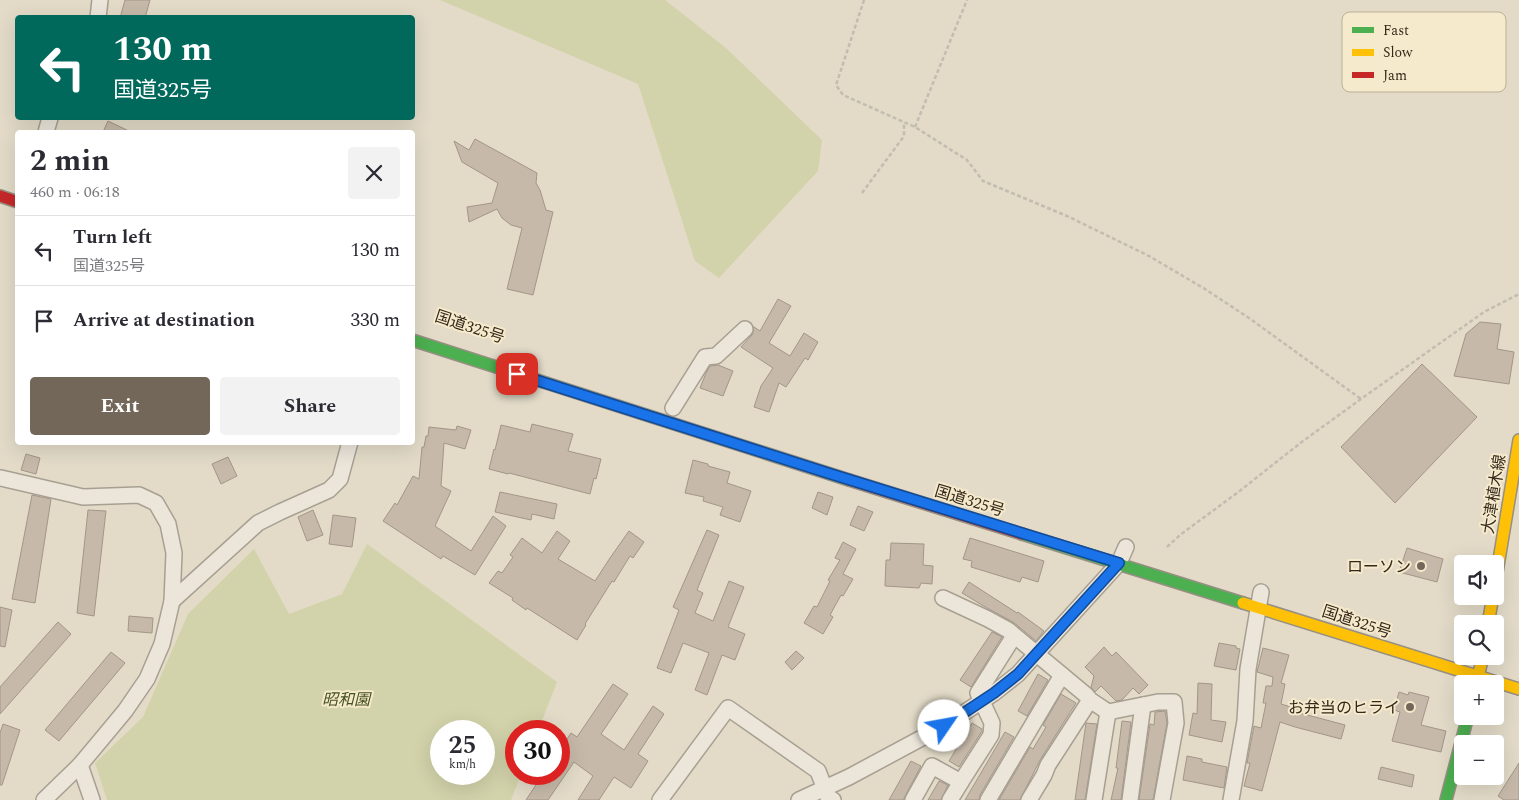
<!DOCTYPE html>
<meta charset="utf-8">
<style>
body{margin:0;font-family:Spectral,"Noto Sans JP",serif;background:#f2f2f3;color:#2b2b33;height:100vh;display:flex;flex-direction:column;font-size:19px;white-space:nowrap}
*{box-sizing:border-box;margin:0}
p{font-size:16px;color:#7c7c81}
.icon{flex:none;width:28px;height:28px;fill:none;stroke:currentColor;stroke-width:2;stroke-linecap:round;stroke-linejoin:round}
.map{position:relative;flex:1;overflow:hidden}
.side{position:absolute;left:15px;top:130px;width:400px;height:315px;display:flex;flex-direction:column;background:#fff;border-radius:5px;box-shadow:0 5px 20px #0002}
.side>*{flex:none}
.guide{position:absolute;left:15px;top:15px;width:400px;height:105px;border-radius:5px;box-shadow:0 5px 20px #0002;background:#00695c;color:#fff;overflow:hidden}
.buttons{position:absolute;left:1454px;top:555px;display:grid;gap:10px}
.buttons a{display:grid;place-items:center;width:50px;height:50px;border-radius:5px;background:#fff;box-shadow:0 5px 20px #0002;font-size:25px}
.speed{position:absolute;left:430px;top:720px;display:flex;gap:10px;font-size:25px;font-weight:700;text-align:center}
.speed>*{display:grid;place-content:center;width:65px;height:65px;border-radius:50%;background:#fff;box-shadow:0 5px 20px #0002;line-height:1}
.speed small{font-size:12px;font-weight:400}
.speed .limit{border:8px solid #d22;background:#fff;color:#111}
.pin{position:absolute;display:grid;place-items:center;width:42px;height:42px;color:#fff;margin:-21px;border-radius:10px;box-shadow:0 2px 8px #0006}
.me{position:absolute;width:55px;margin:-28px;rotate:57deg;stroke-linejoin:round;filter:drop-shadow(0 0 4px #0008)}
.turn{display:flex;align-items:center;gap:18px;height:105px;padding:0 15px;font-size:22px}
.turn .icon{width:65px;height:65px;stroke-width:2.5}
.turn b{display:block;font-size:35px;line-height:42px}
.round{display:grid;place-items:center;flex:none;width:52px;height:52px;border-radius:5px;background:#f2f2f3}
.head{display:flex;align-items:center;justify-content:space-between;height:85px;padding:0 15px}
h1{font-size:30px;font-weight:700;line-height:38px}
.button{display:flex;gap:10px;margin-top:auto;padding:10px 15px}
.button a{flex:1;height:58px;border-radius:5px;background:#726758;color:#fff;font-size:20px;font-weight:700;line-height:58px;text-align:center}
.button a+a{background:#f2f2f3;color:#2b2b33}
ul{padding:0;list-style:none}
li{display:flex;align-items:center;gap:15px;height:70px;padding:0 15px;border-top:1px solid #e1e1e2}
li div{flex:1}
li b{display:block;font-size:19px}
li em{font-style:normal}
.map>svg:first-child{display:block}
.green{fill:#d2d3aa;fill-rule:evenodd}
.building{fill:#c6b9a9;stroke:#a39688}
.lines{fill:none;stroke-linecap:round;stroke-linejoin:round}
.street-casing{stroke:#a7a092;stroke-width:18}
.fast-casing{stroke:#978f82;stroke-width:14}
.slow-casing{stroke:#978f82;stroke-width:14}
.jam-casing{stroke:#978f82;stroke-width:14}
.path{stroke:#c3bcb1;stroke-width:2.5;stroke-dasharray:4 2.5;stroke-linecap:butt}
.street{stroke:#ebe5da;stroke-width:15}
.fast{stroke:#4caf50;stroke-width:11}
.slow{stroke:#ffc107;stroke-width:11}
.jam{stroke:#c62828;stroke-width:11}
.route-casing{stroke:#114b97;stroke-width:12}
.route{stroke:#1a73e8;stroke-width:9}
.poi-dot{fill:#726758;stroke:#f6eacc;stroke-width:2}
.labels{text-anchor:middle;stroke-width:4;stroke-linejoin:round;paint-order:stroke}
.street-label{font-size:16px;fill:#35281b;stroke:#f6eacc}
.poi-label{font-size:16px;fill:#35281b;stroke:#f6eacc;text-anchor:end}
.park-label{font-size:16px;font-style:italic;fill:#455221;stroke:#f6eacc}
.key{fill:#f6eacc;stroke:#bcb097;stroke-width:1}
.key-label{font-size:14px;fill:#35281b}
</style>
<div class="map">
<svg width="1519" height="800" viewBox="0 0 1519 800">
<rect width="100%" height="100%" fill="#e3dbc8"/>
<g class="green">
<polygon points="440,0 665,0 726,48 822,140 818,171 719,278 695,261 638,84"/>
<path d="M367,544L557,682L538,731H516V774H521L511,800H107L95,763L143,717L188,614L254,549L289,614L342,594ZM441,731H484V774H441Z"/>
</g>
<g class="building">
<polygon points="125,0 150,0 145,18 120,18"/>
<polygon points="108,121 131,132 103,132"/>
<polygon points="475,139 537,173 536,183 540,190 546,210 553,212 533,295 507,289 522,228 511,225 502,218 497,209 469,222 467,207 492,203 498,183 462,162 454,141 469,150"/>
<polygon points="778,299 791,306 769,343 790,356 804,333 818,342 808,360 805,358 786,387 779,383 769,412 754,407 761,386 773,368 741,347 752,335 754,327 760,331"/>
<polygon points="1480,322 1501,324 1497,349 1514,352 1509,384 1454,376 1466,334"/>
<polygon points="1422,364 1477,417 1395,503 1341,447"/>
<polygon points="718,365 733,371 723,396 700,388 706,373 710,366"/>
<polygon points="532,424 573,434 568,451 601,459 596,479 594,478 590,494 509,473 508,474 489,469 494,449 495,450 501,425 530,432"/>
<polygon points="457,426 471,430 465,449 444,443 441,486 451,491 435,526 471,551 493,516 506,526 475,575 443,556 441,559 383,521 395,503 397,505 413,476 419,479 422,447 424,447 426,436 428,436 429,427 456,430"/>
<polygon points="26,454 40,458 36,474 21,470"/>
<polygon points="228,457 237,476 221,484 212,464"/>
<polygon points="693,460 708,464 708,466 730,472 727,483 751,491 740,522 720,515 723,507 703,501 704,497 685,493"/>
<polygon points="500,492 557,504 554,519 532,514 531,520 495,512"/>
<polygon points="818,492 833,497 827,515 812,508"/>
<polygon points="32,495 51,499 35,603 12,599"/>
<polygon points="858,506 873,512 864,531 850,525"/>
<polygon points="88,510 106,511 94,616 77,613"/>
<polygon points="313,510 323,535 307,541 298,517"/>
<polygon points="333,515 356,518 352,547 329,544"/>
<polygon points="707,530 719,535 697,590 703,593 695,613 713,621 729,581 744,587 728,627 745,634 735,660 722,655 707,695 695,690 709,653 683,643 671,673 657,668 679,610 673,607"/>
<polygon points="557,531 570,541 558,559 595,581 610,558 629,531 644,542 633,558 630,556 614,582 612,581 585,624 586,625 577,640 527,608 526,610 512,600 513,598 489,583 498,571 502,573 513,557 510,555 522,538 542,553"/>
<polygon points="970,538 1044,561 1038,582 1022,577 1020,582 971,567 972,561 963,559"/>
<polygon points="843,542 856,549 843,574 853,579 843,596 841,595 830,615 833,617 823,634 804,623 814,606 817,607 830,581 828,580 840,560 835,558"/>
<polygon points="891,543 924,544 923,565 933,566 932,584 921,583 919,588 885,586 886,560 890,560"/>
<polygon points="1407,548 1443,559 1437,582 1399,572"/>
<polygon points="969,582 1017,613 1018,612 1044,631 1036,641 1013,622 987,608 962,593"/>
<polygon points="0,607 12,610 5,647 0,646"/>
<polygon points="129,616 153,618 152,633 128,631"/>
<polygon points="58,622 71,634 0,714 0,687"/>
<polygon points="992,632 1002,637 971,687 960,680"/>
<polygon points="1219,643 1236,646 1236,648 1240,649 1236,670 1214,666"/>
<polygon points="1104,647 1112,656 1116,652 1148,685 1139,694 1133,688 1122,700 1116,701 1101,686 1095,692 1091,687 1094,676 1085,667"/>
<polygon points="1263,648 1289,655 1281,683 1285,684 1281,704 1301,710 1300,713 1345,725 1341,739 1295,727 1280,722 1262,791 1244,786 1250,763 1247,763 1254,726 1261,728 1266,703 1263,703 1266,686 1272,686 1273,677 1257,672"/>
<polygon points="796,651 804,658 792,670 785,662"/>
<polygon points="111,652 125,663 59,741 45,730"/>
<polygon points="1038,674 1048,680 1027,716 1018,711"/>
<polygon points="1198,683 1212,684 1211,720 1226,722 1222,742 1189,735 1193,713 1197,714"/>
<polygon points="613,684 628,694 601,734 624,750 653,706 664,714 638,754 648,761 631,788 614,777 599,800 578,800 593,776 574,762 548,800 526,800 543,774 559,774 559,751 571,733 577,737"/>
<polygon points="1399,692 1408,695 1409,692 1429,697 1421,725 1446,731 1441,752 1392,741 1400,712 1394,710"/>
<polygon points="1061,694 1076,703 1040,760 1020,800 999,800 1030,747 1033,749 1046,727 1043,725"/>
<polygon points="1165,711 1167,723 1153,800 1139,800 1150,724 1154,725 1155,712"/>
<polygon points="1122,721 1131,722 1121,800 1111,800 1118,768 1116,768"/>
<polygon points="972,723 982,729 982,731 959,767 949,761"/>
<polygon points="1086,723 1097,724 1085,800 1075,800"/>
<polygon points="3,724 20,730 2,785 0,785 0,733"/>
<polygon points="1005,732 1014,737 980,795 979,800 965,800"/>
<polygon points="1187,756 1202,759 1202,762 1227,767 1224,788 1183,780"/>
<polygon points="911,761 921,766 903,800 889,800"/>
<polygon points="1519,763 1519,800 1504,800 1498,796"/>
<polygon points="1381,767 1414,775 1412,787 1378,779"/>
<polygon points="939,781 948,785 941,800 928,800"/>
</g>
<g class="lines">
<g class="street-casing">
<g id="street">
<polyline points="98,18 100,0"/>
<polyline points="46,132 50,118"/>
<polyline points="673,408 705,357 716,356 745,329"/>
<polyline points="1,478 83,497 139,495 156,503 168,524 174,553 172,601 162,644 147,679 125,711 80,765 44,800"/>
<polyline points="943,598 988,619 1008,630 1086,695 1090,700 1108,712 1158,702 1174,702 1176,723 1162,800"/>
<polyline points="172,601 258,523 280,512 329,490 340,479 350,442"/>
<polyline points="80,765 92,800"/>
<polyline points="660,800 728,708 818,771 828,797 833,800"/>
<polyline points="799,800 849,777 944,726 994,693 1018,674 1119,563 1126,547"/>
<polyline points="913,800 932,766 961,782 991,735 992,723 978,693 1014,636"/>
<polyline points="950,800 961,782"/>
<polyline points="988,800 1062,675"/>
<polyline points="1029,800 1044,775 1048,765 1090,700"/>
<polyline points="1094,800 1108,712"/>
<polyline points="1130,800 1143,705"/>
<polyline points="1231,800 1245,721 1248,669 1261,592"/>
</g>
</g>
<g class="fast-casing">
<g id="fast">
<polyline points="412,340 849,480"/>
<polyline points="1022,534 1243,603"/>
<polyline points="1446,800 1468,716"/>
</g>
</g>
<g class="slow-casing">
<g id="slow">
<polyline points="1495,584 1519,440"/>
<polyline points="1243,603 1519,689"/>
<polyline points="1488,624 1493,596"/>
<polyline points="1478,677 1483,656"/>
</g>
</g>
<g class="jam-casing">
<g id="jam">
<polyline points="0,196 18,202"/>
<polyline points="849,480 1022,534"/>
</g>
</g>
<g class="path">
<polyline points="864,0 836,85 843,95 915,127 967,160 983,181 1067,216 1149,256 1205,289 1249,318 1361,399"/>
<polyline points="915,127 967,0"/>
<polyline points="862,193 904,136 904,122"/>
<polyline points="1167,547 1180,535 1237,493 1303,441 1361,399 1484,312 1519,294"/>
</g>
<use href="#street" class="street"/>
<use href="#fast" class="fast"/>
<use href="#slow" class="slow"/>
<use href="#jam" class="jam"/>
</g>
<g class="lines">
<g class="route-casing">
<polyline id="route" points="517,374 831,474 1119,563 1018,674 994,693 944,726"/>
</g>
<use href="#route" class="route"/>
</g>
<g class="poi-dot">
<circle cx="1421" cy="566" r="5"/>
<circle cx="1410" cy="707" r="5"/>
</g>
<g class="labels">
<g class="street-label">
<text transform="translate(470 326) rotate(18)" y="6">国道325号</text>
<text transform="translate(1493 494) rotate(-81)" y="6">大津植木線</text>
<text transform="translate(970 500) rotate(17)" y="6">国道325号</text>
<text transform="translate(1357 621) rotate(18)" y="6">国道325号</text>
</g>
<g class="poi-label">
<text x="1411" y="572">ローソン</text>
<text x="1400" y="713">お弁当のヒライ</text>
</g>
<g class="park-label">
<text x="346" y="705">昭和園</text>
</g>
</g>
<rect x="1342" y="12" width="164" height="80" rx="8" class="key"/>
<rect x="1352" y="27" width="22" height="6" fill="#4caf50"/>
<rect x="1352" y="49" width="22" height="7" fill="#ffc107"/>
<rect x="1352" y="72" width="22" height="6" fill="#c62828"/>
<g class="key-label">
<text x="1383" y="35">Fast</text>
<text x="1383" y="57">Slow</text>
<text x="1383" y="80">Jam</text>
</g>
</svg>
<div class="buttons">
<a><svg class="icon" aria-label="sound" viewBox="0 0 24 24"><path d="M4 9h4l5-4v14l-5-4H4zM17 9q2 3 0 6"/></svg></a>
<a><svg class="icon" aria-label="search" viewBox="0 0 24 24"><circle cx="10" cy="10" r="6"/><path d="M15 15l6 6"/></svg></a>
<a>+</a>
<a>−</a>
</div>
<div class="speed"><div>25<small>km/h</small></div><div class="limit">30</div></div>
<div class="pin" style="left:517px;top:374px;background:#d93025"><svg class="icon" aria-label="arrive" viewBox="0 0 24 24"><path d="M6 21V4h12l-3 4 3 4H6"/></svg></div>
<svg class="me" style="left:944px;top:726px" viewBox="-20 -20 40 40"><circle r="19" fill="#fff"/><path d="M0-13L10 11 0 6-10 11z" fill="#1a73e8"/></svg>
<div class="guide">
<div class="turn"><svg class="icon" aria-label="left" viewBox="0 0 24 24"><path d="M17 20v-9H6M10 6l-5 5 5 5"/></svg><div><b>130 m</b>国道325号</div></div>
</div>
<section class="side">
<div class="head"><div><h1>2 min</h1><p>460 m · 06:18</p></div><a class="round"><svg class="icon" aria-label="close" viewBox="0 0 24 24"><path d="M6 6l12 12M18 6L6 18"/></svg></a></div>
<ul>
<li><svg class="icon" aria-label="left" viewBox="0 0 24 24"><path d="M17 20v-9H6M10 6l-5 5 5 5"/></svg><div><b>Turn left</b><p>国道325号</p></div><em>130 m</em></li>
<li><svg class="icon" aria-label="arrive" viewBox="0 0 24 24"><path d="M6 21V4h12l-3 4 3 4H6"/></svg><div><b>Arrive at destination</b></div><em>330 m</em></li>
</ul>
<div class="button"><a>Exit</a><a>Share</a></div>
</section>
</div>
